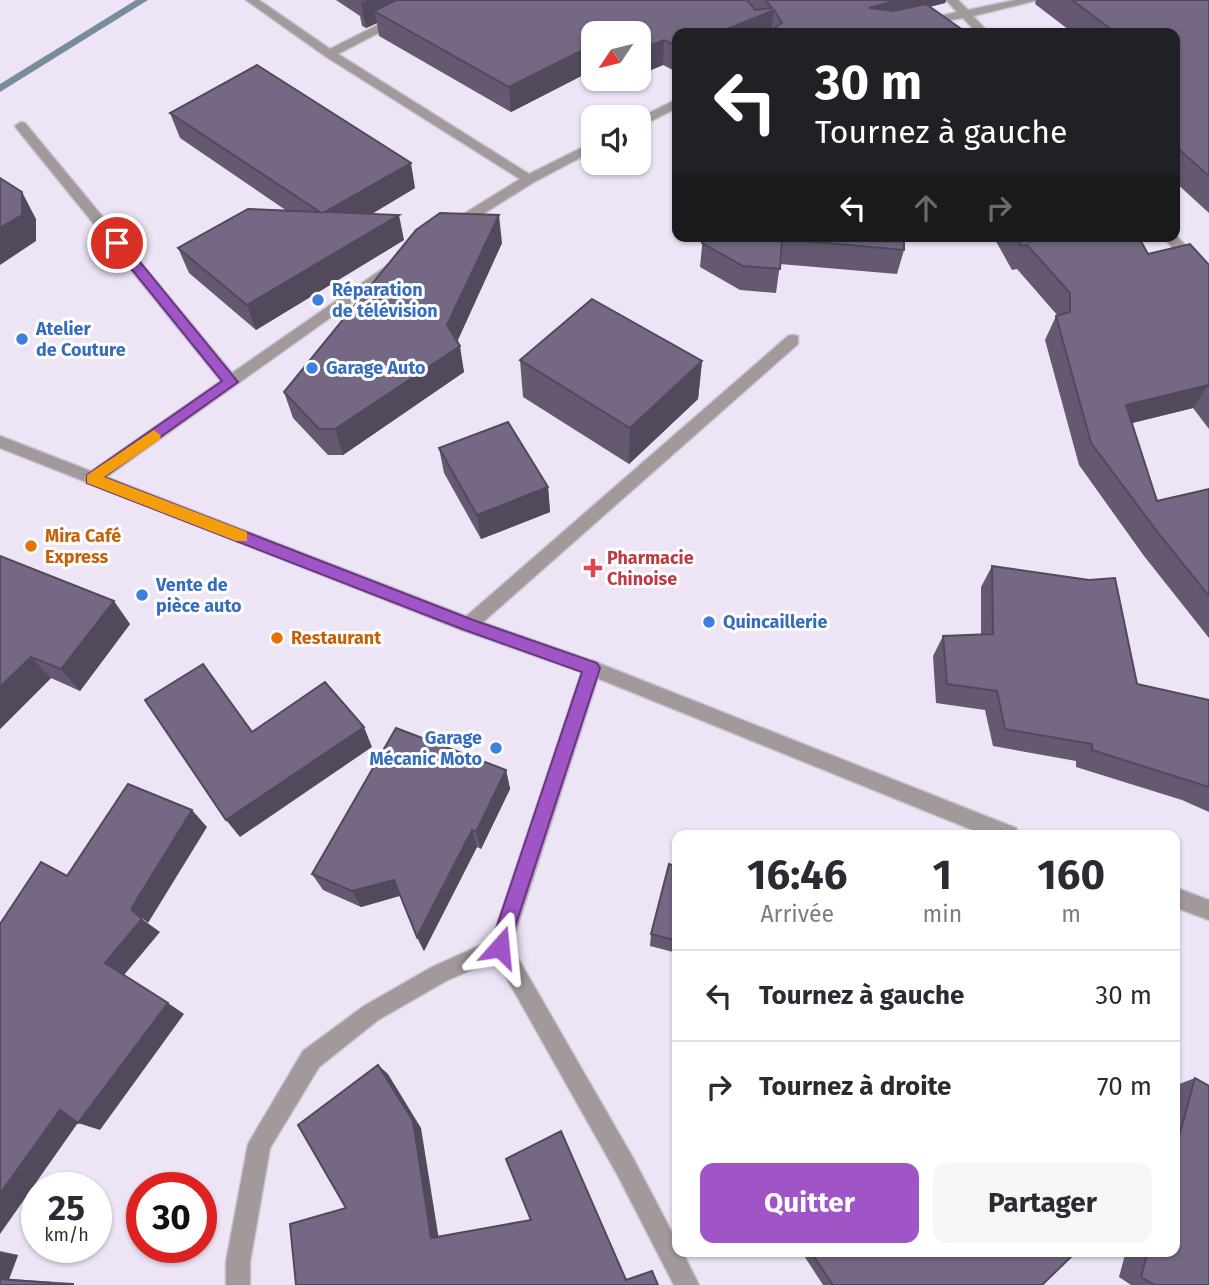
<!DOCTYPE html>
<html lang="fr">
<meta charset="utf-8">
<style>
body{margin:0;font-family:"Fira Sans",sans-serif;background:#f7f7f7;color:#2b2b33;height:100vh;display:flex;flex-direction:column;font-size:26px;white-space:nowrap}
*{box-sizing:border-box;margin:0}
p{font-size:23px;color:#7c7c81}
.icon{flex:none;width:38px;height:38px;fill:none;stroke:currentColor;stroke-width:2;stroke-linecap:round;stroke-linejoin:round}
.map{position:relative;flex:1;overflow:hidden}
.details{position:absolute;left:672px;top:830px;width:508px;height:427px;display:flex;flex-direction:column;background:#fff;border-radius:14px;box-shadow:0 2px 5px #0004}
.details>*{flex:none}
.banner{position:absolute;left:672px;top:28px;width:508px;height:214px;border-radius:14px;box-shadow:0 2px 5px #0004;background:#202124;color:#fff;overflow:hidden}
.needle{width:46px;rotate:235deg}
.buttons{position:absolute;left:581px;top:21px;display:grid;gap:14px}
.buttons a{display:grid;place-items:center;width:70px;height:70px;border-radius:14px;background:#fff;box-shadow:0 2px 5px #0004;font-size:35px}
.speed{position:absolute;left:21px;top:1172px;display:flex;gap:14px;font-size:35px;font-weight:700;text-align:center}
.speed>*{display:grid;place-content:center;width:91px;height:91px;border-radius:50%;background:#fff;box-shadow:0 2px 5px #0004;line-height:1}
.speed small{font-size:18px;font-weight:400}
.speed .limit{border:10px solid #d22;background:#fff;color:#111}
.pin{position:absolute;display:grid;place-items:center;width:60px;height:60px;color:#fff;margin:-30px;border:4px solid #fff;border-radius:50%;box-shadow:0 2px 7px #0007}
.me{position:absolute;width:77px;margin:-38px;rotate:18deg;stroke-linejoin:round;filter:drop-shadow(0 0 5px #0008)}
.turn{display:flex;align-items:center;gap:24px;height:147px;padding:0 28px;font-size:32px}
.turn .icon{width:91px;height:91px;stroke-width:2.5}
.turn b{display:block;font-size:49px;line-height:60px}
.lanes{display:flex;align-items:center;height:66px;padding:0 28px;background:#0003;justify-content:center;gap:35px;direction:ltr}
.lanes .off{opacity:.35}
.eta{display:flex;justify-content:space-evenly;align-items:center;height:119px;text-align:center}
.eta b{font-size:42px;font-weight:700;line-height:49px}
.primary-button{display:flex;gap:14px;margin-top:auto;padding:14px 28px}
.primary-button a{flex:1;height:80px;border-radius:14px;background:#a055c7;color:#fff;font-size:28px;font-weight:700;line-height:80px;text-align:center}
.primary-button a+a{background:#f7f7f7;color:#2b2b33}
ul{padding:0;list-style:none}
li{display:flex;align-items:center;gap:21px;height:91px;padding:0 28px;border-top:2px solid #e1e1e2}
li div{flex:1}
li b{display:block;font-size:26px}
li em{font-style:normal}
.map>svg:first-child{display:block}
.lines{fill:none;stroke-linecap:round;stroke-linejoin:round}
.stream{fill:#798c9e;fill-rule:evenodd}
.minor-casing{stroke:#c9c2d1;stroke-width:3}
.tertiary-casing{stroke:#c9c2d1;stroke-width:3}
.minor{fill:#a2999a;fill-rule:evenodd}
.tertiary{fill:#a2999a;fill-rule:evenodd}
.wall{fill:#655972}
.shaded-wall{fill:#52495c}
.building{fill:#756884;stroke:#52495c;stroke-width:2}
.route{fill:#a055c7;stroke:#683781;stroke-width:2}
.slow{fill:#f59e0b}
.shop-dot{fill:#3f7fe0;stroke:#fff;stroke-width:2.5}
.food-dot{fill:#e8710a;stroke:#fff;stroke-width:2.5}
.health-dot{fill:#e0444e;stroke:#fff;stroke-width:2.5}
.labels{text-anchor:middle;stroke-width:6;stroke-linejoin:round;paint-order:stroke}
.shop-label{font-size:18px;font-weight:bold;fill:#366cbe;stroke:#fff;text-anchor:start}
.food-label{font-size:18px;font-weight:bold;fill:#c56008;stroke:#fff;text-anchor:start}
.health-label{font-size:18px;font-weight:bold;fill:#be3a42;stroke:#fff;text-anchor:start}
</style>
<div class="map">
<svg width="1209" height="1285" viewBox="0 0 1209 1285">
<rect width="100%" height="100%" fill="#ede5f6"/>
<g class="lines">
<polygon class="stream" points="136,0 148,0 0,92 0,84"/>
<g class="minor-casing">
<g id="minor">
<polygon points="246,0 259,0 330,49 427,0 442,0 338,54 529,174 593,142 593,151 534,182 459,229 449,229 449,223 520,179 325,56"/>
<polygon points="946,0 958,0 968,10 1016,0 1038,0 973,16 989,33 977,33 963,18 919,25 919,21 957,12"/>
<polygon points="677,99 677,108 639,127 639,118"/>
<polygon points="21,122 25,123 232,373 388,265 398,265 400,268 98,483 86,483 84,479 86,475 221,381 17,129 15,126"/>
<polygon points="1174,233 1209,271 1209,285 1204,283 1162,236 1174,236"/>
<polygon points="793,335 798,336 798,344 474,630 462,630 459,625 462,620 788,336"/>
<polygon points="592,660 598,663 601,668 511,946 633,1158 677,1242 677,1251 682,1251 699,1285 674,1285 617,1174 496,959 446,981 378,1020 319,1067 270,1148 250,1262 250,1285 226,1285 226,1262 248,1144 303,1051 364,1006 432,967 492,940 583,668 586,663"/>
</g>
</g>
<g class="tertiary-casing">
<g id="tertiary">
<polygon points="0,436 473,619 598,663 1016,828 1019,835 985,835 587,674 462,630 0,448"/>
<polygon points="1174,887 1209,900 1209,920 1174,907"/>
</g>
</g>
<use href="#minor" class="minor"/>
<use href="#tertiary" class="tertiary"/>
</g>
<g class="wall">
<polygon points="336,0 946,0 945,3 929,7 967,33 677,33 677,72 663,65 651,70 639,58 639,33 593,33 593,70 511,112 379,36 377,23 366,28 362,26 360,16"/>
<polygon points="1036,0 1209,0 1209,213 1174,181 1174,33 1073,33 1035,4"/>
<polygon points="170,113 415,188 372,214 404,240 256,330 189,273 178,248 287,211 180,138"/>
<polygon points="703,236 904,236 904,250 897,274 780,264 776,293 740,290 700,267"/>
<polygon points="993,236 1138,236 1148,254 1209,265 1209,429 1193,408 1132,423 1157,501 1209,489 1209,638 1144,556 1079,465 1045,340 1056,316 1058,316 1017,269 1012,270"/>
<polygon points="502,243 457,341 464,372 343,455 328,455 293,418 284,392"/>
<polygon points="520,360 702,361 698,399 629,464 523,397"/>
<polygon points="439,448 548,487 550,512 481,539 444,473"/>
<polygon points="0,556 130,624 80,691 51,678 0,729"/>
<polygon points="992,566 1137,684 1209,700 1209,812 1182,800 1076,767 1076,761 993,746 985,710 936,703 933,656 943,636 981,634 981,587"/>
<polygon points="506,770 510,789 481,849 477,847 424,951 417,937 400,896 361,907 323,890 312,874"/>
<polygon points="677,867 677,953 650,946 651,934"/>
<polygon points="1195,1078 1209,1285 1131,1285 1119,1277 1126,1251 1174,1251 1174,1086"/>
<polygon points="0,1251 18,1255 9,1279 74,1283 0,1285"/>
<polygon points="801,1251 1070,1251 1042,1285 823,1285"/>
</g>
<g class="shaded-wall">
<polygon points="367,0 421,0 374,11 377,23 366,28 361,3"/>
<polygon points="898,0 946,0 945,3 909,12 869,8"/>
<polygon points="774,10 771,33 717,33"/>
<polygon points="632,26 632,33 617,33"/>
<polygon points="664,40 663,65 651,70 652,45"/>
<polygon points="593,45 593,70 511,112 509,87"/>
<polygon points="411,163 415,188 332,237 325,212"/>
<polygon points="22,192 36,219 36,241 0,265 0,228"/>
<polygon points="399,215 404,240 256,330 247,305"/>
<polygon points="499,215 502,243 453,351 460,346 464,372 343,455 335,429 447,325"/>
<polygon points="702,361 698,399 629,464 630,428"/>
<polygon points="1208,385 1193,408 1112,428 1126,405"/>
<polygon points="548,487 550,512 481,539 477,515"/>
<polygon points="114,601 130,624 80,691 61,669"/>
<polygon points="31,657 51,678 0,729 0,687"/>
<polygon points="364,727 372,747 240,837 226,820"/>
<polygon points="506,770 510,789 481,849 476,832"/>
<polygon points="192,810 207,827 148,923 131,909"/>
<polygon points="472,830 477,847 424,951 417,937"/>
<polygon points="394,880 402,895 361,907 352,891"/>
<polygon points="142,919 160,932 124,975 105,963"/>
<polygon points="168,1003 184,1014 100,1130 78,1123"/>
<polygon points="378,1065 388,1074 421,1128 439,1240 431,1238"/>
<polygon points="60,1110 82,1117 0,1234 0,1194"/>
<polygon points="0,1253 18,1255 9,1279 0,1278"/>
<rect x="50" y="1283" width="24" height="2"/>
</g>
<g class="building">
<polygon points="396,0 747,0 755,10 772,8 765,0 898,0 869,8 894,11 926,4 967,33 767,33 782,23 774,10 717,33 677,33 677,46 664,40 652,45 632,26 617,33 593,33 593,45 509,87 374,11"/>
<polygon points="1072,0 1209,0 1209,176 1174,145 1174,33 1116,33"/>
<polygon points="257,65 411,163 325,212 399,215 247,305 178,248 248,209 320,212 170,113"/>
<polygon points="0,178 22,192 22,215 0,228"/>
<polygon points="440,213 499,215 447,325 460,346 335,429 319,429 284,392 416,230"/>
<polygon points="703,236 904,236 904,250 782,239 780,269 743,266 702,243"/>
<polygon points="1016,236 1138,236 1148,254 1190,244 1209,265 1209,386 1208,385 1126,405 1157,501 1209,489 1209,596 1159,534 1091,443 1056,316 1070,312 1070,293 1027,245 1021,246"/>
<polygon points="592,299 702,361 630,428 520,360"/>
<polygon points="508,422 548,487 477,515 439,448"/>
<polygon points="0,556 114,601 61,669 31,657 0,687"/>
<polygon points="992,566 1089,580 1115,578 1137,684 1209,700 1209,787 1092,750 1092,744 1005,729 997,691 947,684 943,636 993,634"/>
<polygon points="203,664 252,732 325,682 364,727 226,820 145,700"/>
<polygon points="396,728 506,770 476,832 472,830 417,937 394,880 352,891 312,874"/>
<polygon points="128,784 192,810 131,909 142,919 105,963 168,1003 78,1123 60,1110 0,1194 0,924 41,862 67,876"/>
<polygon points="669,864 677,867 677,941 651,934"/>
<polygon points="378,1065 413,1121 431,1238 531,1220 506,1159 561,1131 626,1280 652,1271 658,1285 296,1285 290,1224 346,1208 298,1125"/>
<polygon points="1195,1078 1209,1086 1209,1285 1155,1285 1141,1277 1148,1251 1174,1251 1174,1155"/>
<polygon points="810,1251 1070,1251 1073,1255 1042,1285 833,1285"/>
<polygon points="0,1279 50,1283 50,1285 0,1285"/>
</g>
<polygon class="route" points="117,239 122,240 238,382 104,477 473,620 597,663 600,668 506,954 500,956 493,954 490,947 582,672 462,629 87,483 87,475 222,381 113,246 113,240"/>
<polygon class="slow" points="154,430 161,436 159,440 104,477 247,532 247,541 236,541 87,483 87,475"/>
<g class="shop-dot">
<circle cx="318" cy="300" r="7"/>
<circle cx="22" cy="339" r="7"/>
<circle cx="312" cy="368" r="7"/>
<circle cx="142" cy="595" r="7"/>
<circle cx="709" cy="622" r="7"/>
<circle cx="496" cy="748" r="7"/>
</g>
<g class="food-dot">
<circle cx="31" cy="546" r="7"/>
<circle cx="277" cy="638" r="7"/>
</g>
<path class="health-dot" d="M589.5 557.5h7v7h7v7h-7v7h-7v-7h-7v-7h7z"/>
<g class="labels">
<g class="shop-label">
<text x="332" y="296">Réparation<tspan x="332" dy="21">de télévision</tspan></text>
<text x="36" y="335">Atelier<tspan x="36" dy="21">de Couture</tspan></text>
<text x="326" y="374">Garage Auto</text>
<text x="156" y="591">Vente de<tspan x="156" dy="21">pièce auto</tspan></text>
<text x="723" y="628">Quincaillerie</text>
<text x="482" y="744" text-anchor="end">Garage<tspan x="482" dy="21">Mécanic Moto</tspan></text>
</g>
<g class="food-label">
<text x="45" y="542">Mira Café<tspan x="45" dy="21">Express</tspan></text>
<text x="291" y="644">Restaurant</text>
</g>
<g class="health-label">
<text x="607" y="564">Pharmacie<tspan x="607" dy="21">Chinoise</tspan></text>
</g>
</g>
</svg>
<div class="buttons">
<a><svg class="needle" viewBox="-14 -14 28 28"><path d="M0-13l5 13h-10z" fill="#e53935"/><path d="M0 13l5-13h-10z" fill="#7c7c81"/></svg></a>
<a><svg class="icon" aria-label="sound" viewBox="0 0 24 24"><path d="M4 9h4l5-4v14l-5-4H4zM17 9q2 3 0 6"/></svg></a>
</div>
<div class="speed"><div>25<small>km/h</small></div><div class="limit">30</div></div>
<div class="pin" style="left:117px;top:243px;background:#d93025"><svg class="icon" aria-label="arrive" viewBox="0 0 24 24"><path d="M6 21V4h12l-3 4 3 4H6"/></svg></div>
<svg class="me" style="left:500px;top:947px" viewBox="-20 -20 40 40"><path d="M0-17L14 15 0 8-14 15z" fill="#a055c7" stroke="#fff" stroke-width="4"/></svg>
<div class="banner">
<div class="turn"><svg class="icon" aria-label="left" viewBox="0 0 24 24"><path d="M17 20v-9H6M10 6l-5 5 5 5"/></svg><div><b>30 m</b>Tournez à gauche</div></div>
<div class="lanes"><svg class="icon" aria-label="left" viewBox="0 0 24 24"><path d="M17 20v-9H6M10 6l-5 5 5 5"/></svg><svg class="icon off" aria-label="ahead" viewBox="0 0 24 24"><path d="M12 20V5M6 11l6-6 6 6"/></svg><svg class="icon off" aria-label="right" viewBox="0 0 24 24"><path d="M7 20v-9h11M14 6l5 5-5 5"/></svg></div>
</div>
<section class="details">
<div class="eta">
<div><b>16:46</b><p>Arrivée</p></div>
<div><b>1</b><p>min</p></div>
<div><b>160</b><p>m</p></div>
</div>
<ul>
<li><svg class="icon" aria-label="left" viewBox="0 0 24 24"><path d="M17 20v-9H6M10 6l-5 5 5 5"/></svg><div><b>Tournez à gauche</b></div><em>30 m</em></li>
<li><svg class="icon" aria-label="right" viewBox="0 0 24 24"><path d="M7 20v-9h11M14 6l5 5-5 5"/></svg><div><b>Tournez à droite</b></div><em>70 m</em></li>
</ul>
<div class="primary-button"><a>Quitter</a><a>Partager</a></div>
</section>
</div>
